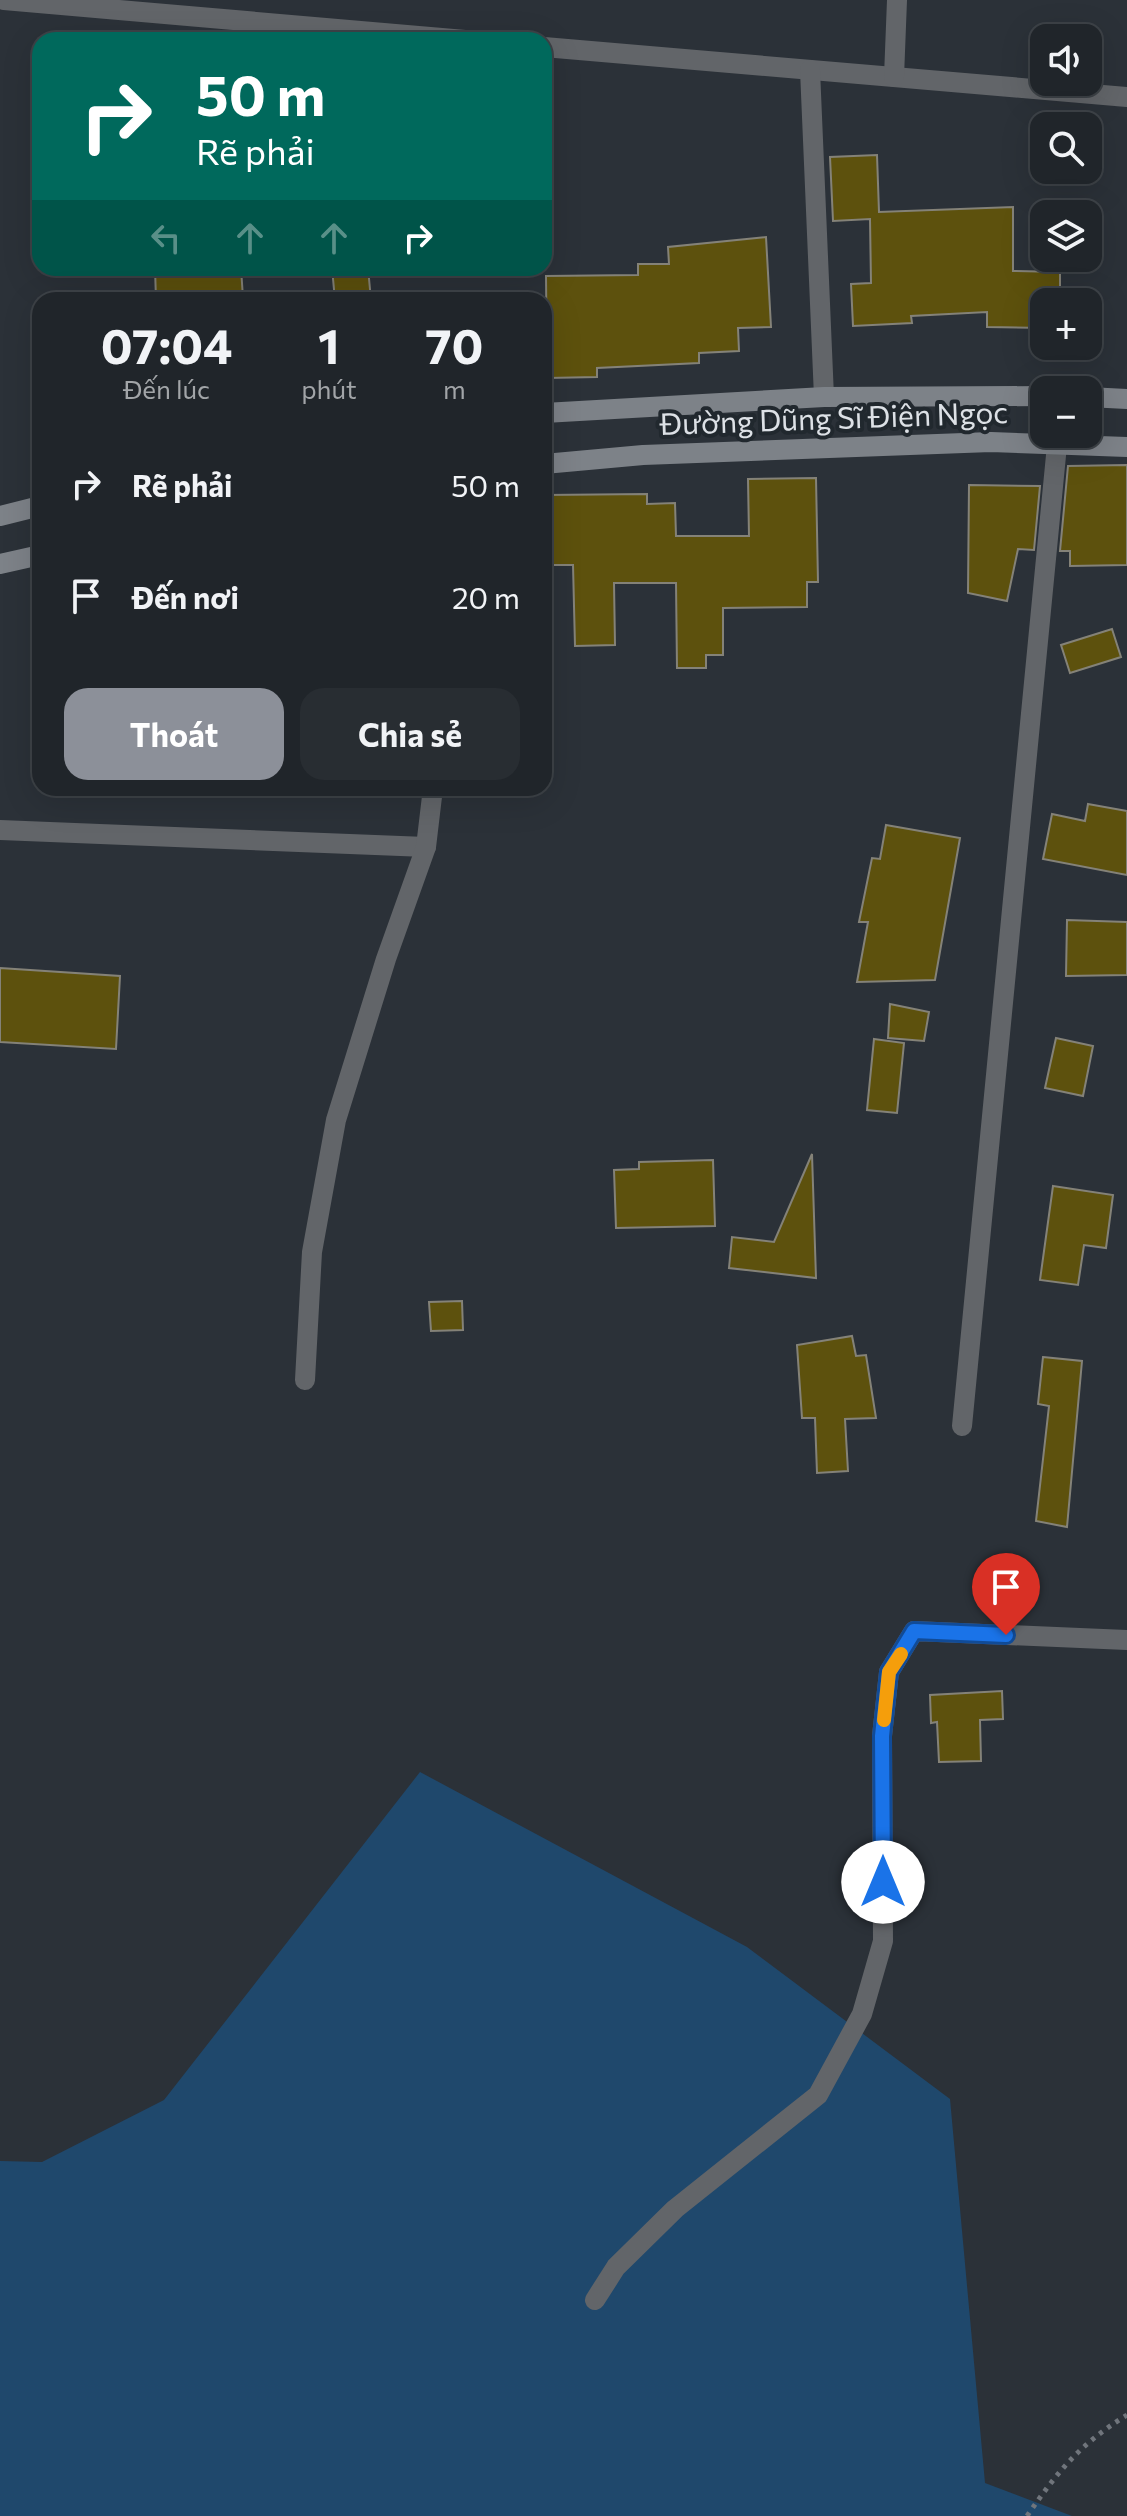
<!DOCTYPE html>
<html lang="vi">
<meta charset="utf-8">
<style>
body{margin:0;font-family:Commissioner,sans-serif;background:#282d32;color:#f1f3f6;height:100vh;display:flex;flex-direction:column;font-size:30px;white-space:nowrap}
*{box-sizing:border-box;margin:0}
p{font-size:26px;color:#a2a5a8}
.icon{flex:none;width:44px;height:44px;fill:none;stroke:currentColor;stroke-width:2;stroke-linecap:round;stroke-linejoin:round}
.map{position:relative;flex:1;overflow:hidden}
.drawer{position:absolute;left:32px;top:292px;width:520px;height:504px;display:flex;flex-direction:column;background:#20252a;border-radius:24px;box-shadow:0 8px 32px #0002,0 0 0 2px #3d4247}
.drawer>*{flex:none}
.banner{position:absolute;left:32px;top:32px;width:520px;height:244px;border-radius:24px;box-shadow:0 8px 32px #0002,0 0 0 2px #3d4247;background:#00695c;color:#fff;overflow:hidden}
.buttons{position:absolute;left:1030px;top:24px;display:grid;gap:16px}
.buttons a{display:grid;place-items:center;width:72px;height:72px;border-radius:16px;background:#20252a;box-shadow:0 8px 32px #0002,0 0 0 2px #3d4247;font-size:40px}
.pin{position:absolute;display:grid;place-items:center;width:68px;height:68px;color:#fff;margin:-82px -34px;border-radius:50% 50% 50% 0;rotate:-45deg;box-shadow:0 0 8px #0007}
.pin .icon{rotate:45deg}
.me{position:absolute;width:88px;margin:-44px;rotate:0deg;stroke-linejoin:round;filter:drop-shadow(0 0 6px #0008)}
.turn{display:flex;align-items:center;gap:28px;height:168px;padding:0 32px;font-size:36px}
.turn .icon{width:104px;height:104px;stroke-width:2.5}
.turn b{display:block;font-size:56px;line-height:68px}
.lanes{display:flex;align-items:center;height:76px;padding:0 32px;background:#0003;justify-content:center;gap:40px;direction:ltr}
.lanes .off{opacity:.35}
.eta{display:flex;justify-content:space-evenly;align-items:center;height:136px;text-align:center}
.eta b{font-size:48px;font-weight:700;line-height:56px}
.primary-button{display:flex;gap:16px;margin-top:auto;padding:16px 32px}
.primary-button a{flex:1;height:92px;border-radius:24px;background:#8c9099;color:#fff;font-size:32px;font-weight:700;line-height:92px;text-align:center}
.primary-button a+a{background:#282d32;color:#f1f3f6}
ul{padding:0;list-style:none}
li{display:flex;align-items:center;gap:24px;height:112px;padding:0 32px}
li div{flex:1}
li b{display:block;font-size:30px}
li em{font-style:normal}
.map>svg:first-child{display:block}
.green{fill:#1f486c}
.building{fill:#5d510d;stroke:#848278;stroke-width:2}
.lines{fill:none;stroke-linecap:round;stroke-linejoin:round}
.path{stroke:#70757c;stroke-width:5;stroke-dasharray:4 6;stroke-linecap:butt}
.street{stroke:#626569;stroke-width:20}
.secondary{stroke:#7d8288;stroke-width:20}
.route-casing{stroke:#114b97;stroke-width:20}
.route{stroke:#1a73e8;stroke-width:14}
.slow{stroke:#f59e0b;stroke-width:14}
.labels{text-anchor:middle;stroke-width:8;stroke-linejoin:round;paint-order:stroke}
.street-label{font-size:30px;fill:#dde1e6;stroke:#21282e}
</style>
<div class="map">
<svg width="1127" height="2516" viewBox="0 0 1127 2516">
<rect width="100%" height="100%" fill="#2b3138"/>
<polygon class="green" points="420,1772 747,1947 950,2099 985,2483 1072,2516 0,2516 0,2161 42,2162 164,2100"/>
<g class="building">
<polygon points="877,155 879,212 1013,207 1013,271 1060,272 1060,302 1044,302 1044,328 987,327 987,312 911,316 912,323 853,326 851,284 871,283 870,219 833,221 830,157"/>
<polygon points="766,237 771,327 738,328 739,351 699,353 699,363 597,368 597,377 547,378 546,276 638,275 638,264 669,264 668,247"/>
<polygon points="155,268 241,268 243,298 156,300"/>
<polygon points="332,268 368,268 371,300 335,300"/>
<polygon points="1127,465 1127,565 1070,566 1070,551 1060,551 1068,466"/>
<polygon points="816,478 818,582 807,582 807,607 723,608 723,655 706,655 706,668 677,668 676,583 614,583 615,645 575,646 573,565 544,565 544,495 647,494 647,504 675,503 676,536 749,536 748,479"/>
<polygon points="969,485 1040,486 1034,550 1018,549 1007,601 968,593"/>
<polygon points="1112,629 1121,657 1070,673 1061,645"/>
<polygon points="1088,804 1127,811 1127,875 1043,859 1052,814 1085,821"/>
<polygon points="886,825 960,838 935,980 857,982 868,922 859,922 872,858 880,859"/>
<polygon points="1067,920 1127,922 1127,975 1066,976"/>
<polygon points="0,968 120,976 116,1049 0,1042"/>
<polygon points="890,1004 929,1012 924,1041 888,1038"/>
<polygon points="1056,1038 1093,1046 1083,1096 1045,1088"/>
<polygon points="874,1039 904,1043 897,1113 867,1110"/>
<polygon points="812,1154 816,1278 729,1268 732,1237 774,1242"/>
<polygon points="713,1160 715,1226 616,1228 614,1170 639,1169 639,1162"/>
<polygon points="1053,1186 1113,1195 1106,1248 1084,1245 1078,1285 1040,1280"/>
<polygon points="462,1301 463,1330 431,1331 429,1302"/>
<polygon points="852,1336 856,1356 866,1355 876,1418 845,1419 848,1471 817,1473 815,1418 802,1418 797,1345"/>
<polygon points="1043,1357 1082,1361 1067,1527 1036,1521 1049,1406 1038,1404"/>
<polygon points="1002,1691 1003,1719 980,1720 981,1761 939,1762 937,1722 931,1723 930,1695"/>
</g>
<g class="lines">
<path class="path" d="M1027,2516C1058,2471 1080,2444 1127,2415"/>
<g class="street">
<polyline points="4,0 465,40"/>
<polyline points="544,47 1127,97"/>
<polyline points="810,70 824,397"/>
<polyline points="894,77 897,0"/>
<polyline points="0,830 426,847"/>
<polyline points="305,1380 312,1252 336,1120 386,959 426,847 433,788"/>
<polyline points="962,1426 1057,445"/>
<polyline points="595,2300 616,2267 675,2209 818,2095 862,2014 883,1941 882,1736 889,1672 914,1631 1127,1640"/>
</g>
<g class="secondary">
<polyline points="1088,397 1127,399"/>
<polyline points="544,413 824,397 1044,396"/>
<polyline points="544,464 643,455 991,442 1127,447"/>
<polyline points="0,516 40,506"/>
<polyline points="0,564 40,555"/>
</g>
</g>
<g class="lines">
<g class="route-casing">
<polyline id="route" points="883,1882 882,1736 889,1672 914,1631 1006,1635"/>
</g>
<use href="#route" class="route"/>
<polyline class="slow" points="884,1720 889,1672 901,1654"/>
</g>
<g class="labels">
<g class="street-label">
<text transform="translate(834 419) rotate(-2)" y="10">Đường Dũng Sĩ Điện Ngọc</text>
</g>
</g>
</svg>
<div class="buttons">
<a><svg class="icon" aria-label="sound" viewBox="0 0 24 24"><path d="M4 9h4l5-4v14l-5-4H4zM17 9q2 3 0 6"/></svg></a>
<a><svg class="icon" aria-label="search" viewBox="0 0 24 24"><circle cx="10" cy="10" r="6"/><path d="M15 15l6 6"/></svg></a>
<a><svg class="icon" aria-label="layers" viewBox="0 0 24 24"><path d="M12 4l9 5-9 5-9-5zM3 14l9 5 9-5"/></svg></a>
<a>+</a>
<a>−</a>
</div>
<div class="pin" style="left:1006px;top:1635px;background:#d93025"><svg class="icon" aria-label="arrive" viewBox="0 0 24 24"><path d="M6 21V4h12l-3 4 3 4H6"/></svg></div>
<svg class="me" style="left:883px;top:1882px" viewBox="-20 -20 40 40"><circle r="19" fill="#fff"/><path d="M0-13L10 11 0 6-10 11z" fill="#1a73e8"/></svg>
<div class="banner">
<div class="turn"><svg class="icon" aria-label="right" viewBox="0 0 24 24"><path d="M7 20v-9h11M14 6l5 5-5 5"/></svg><div><b>50 m</b>Rẽ phải</div></div>
<div class="lanes"><svg class="icon off" aria-label="left" viewBox="0 0 24 24"><path d="M17 20v-9H6M10 6l-5 5 5 5"/></svg><svg class="icon off" aria-label="ahead" viewBox="0 0 24 24"><path d="M12 20V5M6 11l6-6 6 6"/></svg><svg class="icon off" aria-label="ahead" viewBox="0 0 24 24"><path d="M12 20V5M6 11l6-6 6 6"/></svg><svg class="icon" aria-label="right" viewBox="0 0 24 24"><path d="M7 20v-9h11M14 6l5 5-5 5"/></svg></div>
</div>
<section class="drawer">
<div class="eta">
<div><b>07:04</b><p>Đến lúc</p></div>
<div><b>1</b><p>phút</p></div>
<div><b>70</b><p>m</p></div>
</div>
<ul>
<li><svg class="icon" aria-label="right" viewBox="0 0 24 24"><path d="M7 20v-9h11M14 6l5 5-5 5"/></svg><div><b>Rẽ phải</b></div><em>50 m</em></li>
<li><svg class="icon" aria-label="arrive" viewBox="0 0 24 24"><path d="M6 21V4h12l-3 4 3 4H6"/></svg><div><b>Đến nơi</b></div><em>20 m</em></li>
</ul>
<div class="primary-button"><a>Thoát</a><a>Chia sẻ</a></div>
</section>
</div>
